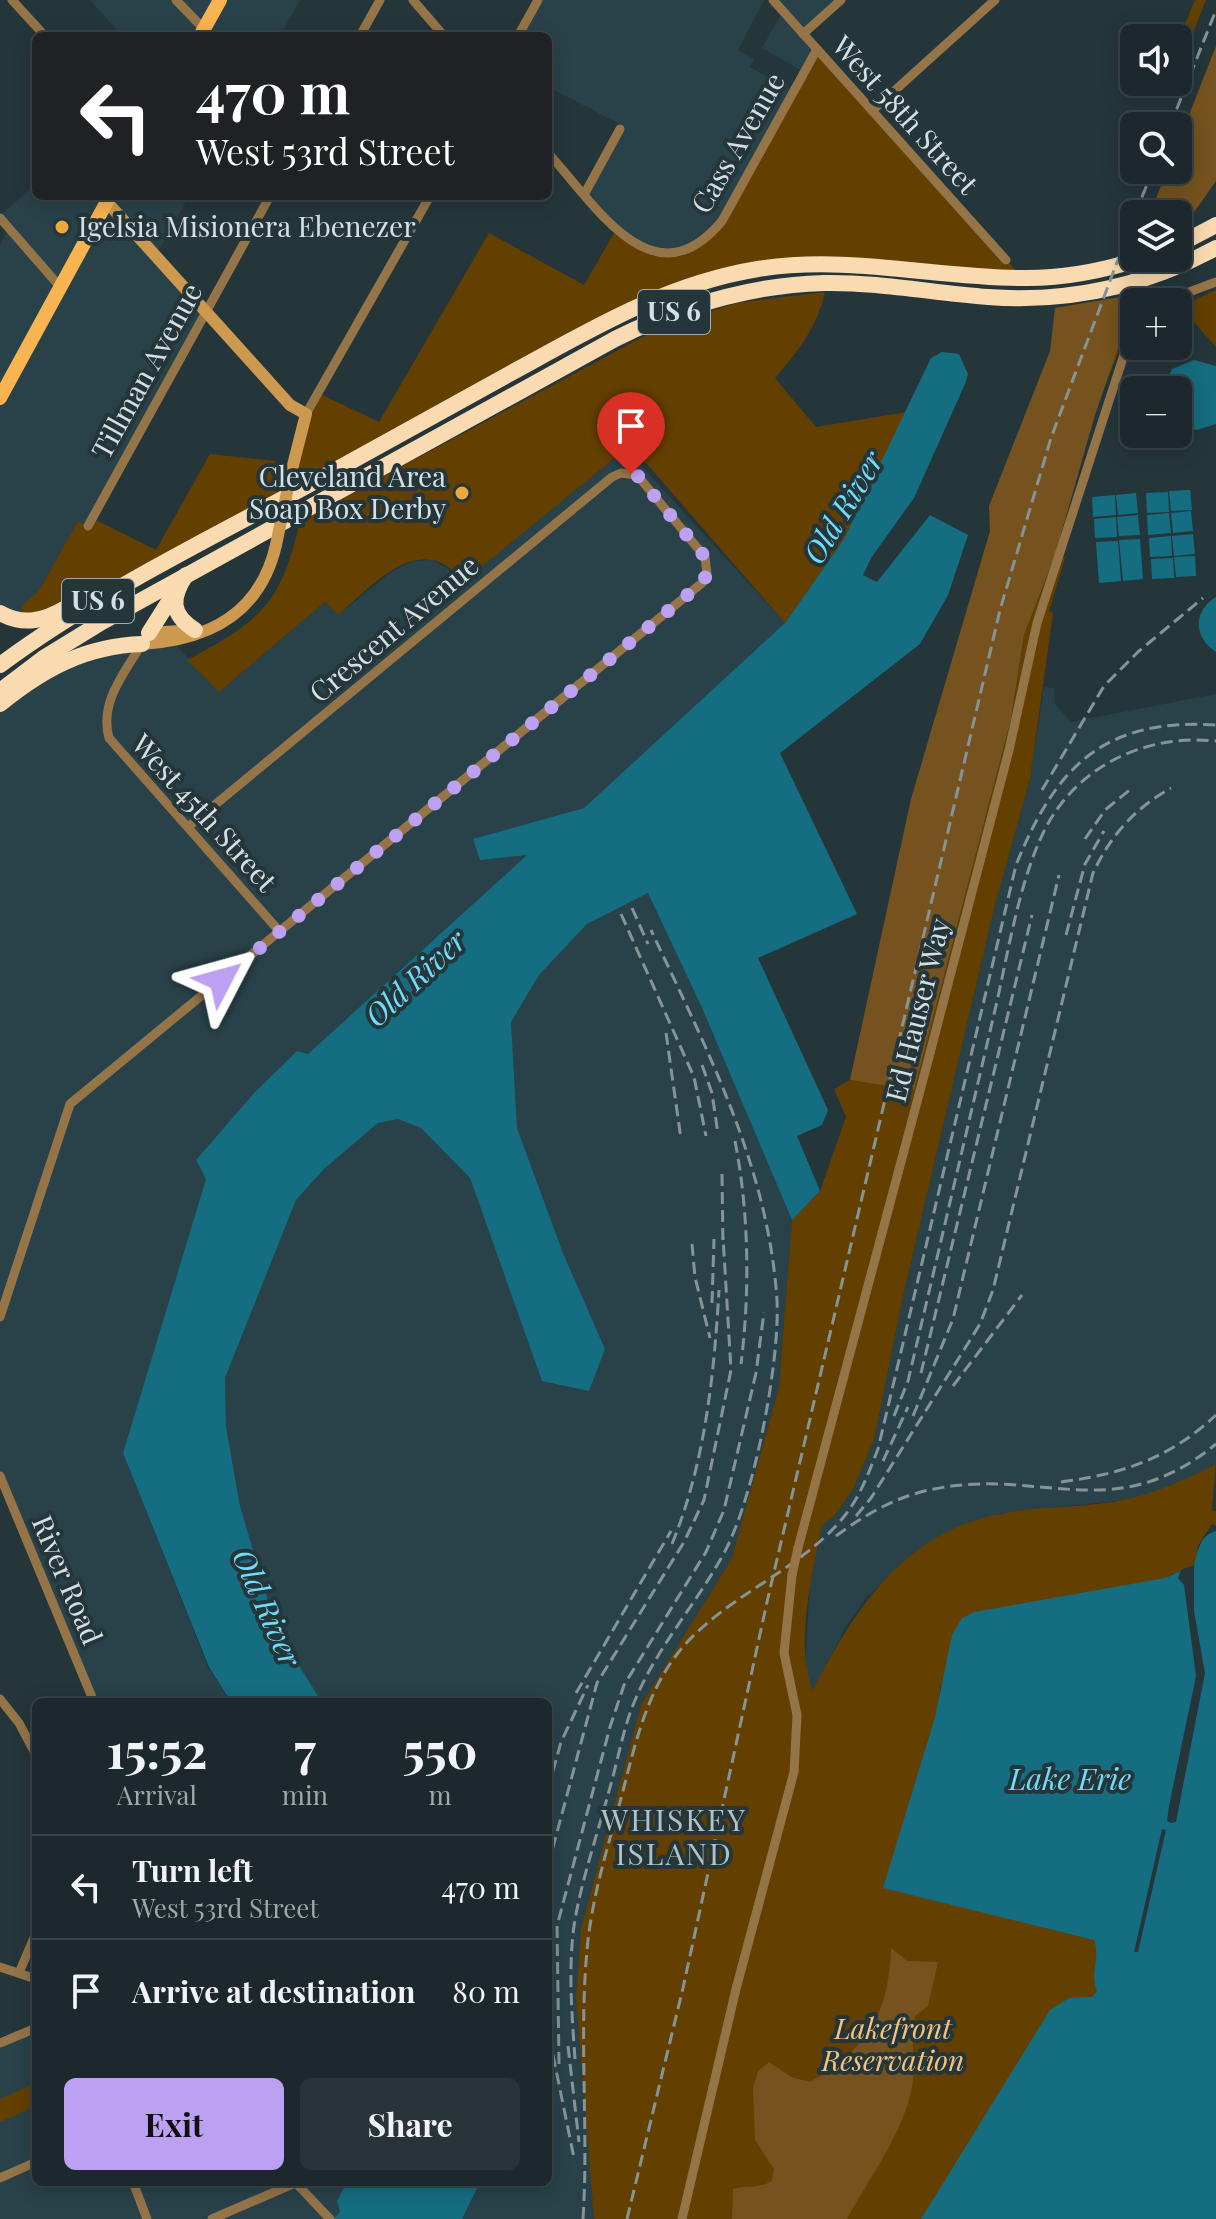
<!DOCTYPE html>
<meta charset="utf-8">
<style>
body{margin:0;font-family:"Playfair Display",serif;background:#293438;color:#f1f3f6;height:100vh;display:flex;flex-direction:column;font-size:30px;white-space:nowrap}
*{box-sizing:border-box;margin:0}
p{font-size:26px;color:#a0a6a9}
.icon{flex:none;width:44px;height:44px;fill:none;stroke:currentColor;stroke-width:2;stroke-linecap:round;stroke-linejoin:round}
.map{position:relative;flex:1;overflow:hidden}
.drawer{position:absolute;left:32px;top:1698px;width:520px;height:488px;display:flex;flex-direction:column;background:#1c282c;border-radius:12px;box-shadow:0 4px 20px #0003,0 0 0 2px #3a4448}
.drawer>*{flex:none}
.guide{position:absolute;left:32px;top:32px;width:520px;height:168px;border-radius:12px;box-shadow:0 4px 20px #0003,0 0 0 2px #3a4448;background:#202124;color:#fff;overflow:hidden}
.fabs{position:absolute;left:1120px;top:24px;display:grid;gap:16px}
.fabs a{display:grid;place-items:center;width:72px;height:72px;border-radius:12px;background:#1c282c;box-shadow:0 4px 20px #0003,0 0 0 2px #3a4448;font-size:40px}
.pin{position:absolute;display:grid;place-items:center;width:68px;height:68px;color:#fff;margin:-82px -34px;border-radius:50% 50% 50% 0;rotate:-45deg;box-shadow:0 0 8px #0007}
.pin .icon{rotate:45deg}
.me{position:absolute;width:88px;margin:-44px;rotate:51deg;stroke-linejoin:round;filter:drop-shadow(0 0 6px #0008)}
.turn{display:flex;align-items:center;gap:28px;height:168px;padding:0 32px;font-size:36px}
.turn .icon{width:104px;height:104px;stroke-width:2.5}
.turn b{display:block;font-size:56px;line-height:68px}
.eta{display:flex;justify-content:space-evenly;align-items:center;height:136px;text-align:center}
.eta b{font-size:48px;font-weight:700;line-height:56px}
.button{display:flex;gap:16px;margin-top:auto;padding:16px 32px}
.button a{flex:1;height:92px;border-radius:12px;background:#bca0f2;color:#111;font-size:32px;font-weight:700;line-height:92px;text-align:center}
.button a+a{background:#293438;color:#f1f3f6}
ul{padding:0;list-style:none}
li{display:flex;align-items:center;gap:24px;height:104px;padding:0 32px;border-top:2px solid #3a4448}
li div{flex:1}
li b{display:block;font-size:30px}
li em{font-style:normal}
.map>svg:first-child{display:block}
.built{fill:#294249}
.green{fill:#633f00}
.forest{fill:#76531e}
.water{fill:#156d81}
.pier{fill:#25363a}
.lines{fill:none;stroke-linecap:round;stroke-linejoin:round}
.street{stroke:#957448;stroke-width:9}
.secondary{stroke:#cd994e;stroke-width:12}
.primary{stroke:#f8b450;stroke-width:14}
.highway{stroke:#fadab0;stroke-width:16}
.rail{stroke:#869498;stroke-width:3;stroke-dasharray:12 6;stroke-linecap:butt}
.street-bridge{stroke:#957448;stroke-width:9}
.secondary-bridge{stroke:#cd994e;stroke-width:12}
.route{stroke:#bca0f2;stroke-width:14;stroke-dasharray:0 25.2}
.poi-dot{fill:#eea83c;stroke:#25363a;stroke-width:3}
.labels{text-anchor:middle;stroke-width:8;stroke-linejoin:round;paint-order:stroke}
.shield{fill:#25363a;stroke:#a0adb0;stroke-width:2}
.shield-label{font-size:26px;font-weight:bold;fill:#d5e0e3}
.street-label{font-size:28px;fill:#d5e0e3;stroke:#25363a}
.poi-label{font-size:28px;fill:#d5e0e3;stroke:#25363a;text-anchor:start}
.park-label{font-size:28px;font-style:italic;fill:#f7c37c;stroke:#25363a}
.water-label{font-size:30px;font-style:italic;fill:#70dcf9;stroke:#25363a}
.neighbourhood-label{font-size:30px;letter-spacing:2px;fill:#aec2c8;stroke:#25363a}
</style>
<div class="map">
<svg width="1216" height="2219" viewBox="0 0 1216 2219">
<rect width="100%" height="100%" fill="#25363a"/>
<g class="built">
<polygon points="90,0 300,0 280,36 122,36"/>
<polygon points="538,0 764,0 738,50 754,59 750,67 794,92 722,221 685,251 644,250 585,193 622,125 550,88 548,91 548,36 518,36"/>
<polygon points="773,0 841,0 804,34 816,51 804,72 762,48 783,11"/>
<polygon points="36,184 36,196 189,196 156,255 205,311 88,526 78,521 39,590 22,606 22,621 0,613 0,245 9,228 0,216"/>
<polygon points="626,449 785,623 584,808 474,839 528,854 308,1054 297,1051 254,1093 196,1160 206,1179 123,1453 208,1667 231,1702 94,1702 0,1476 0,704 55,665 173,642 219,692 325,602 338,615 391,572 413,561 433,560 465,579"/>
<polygon points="1044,687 1054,688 1055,704 1071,722 1216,694 1216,1464 1169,1488 1124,1500 1002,1513 947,1532 910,1556 865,1599 844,1630 813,1691 805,1669 810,1585 822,1524 835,1515 852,1491 874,1440 904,1292 995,905 1030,779"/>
<polygon points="648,893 703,1010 792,1220 779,1387 732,1558 641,1705 576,1998 594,2219 462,2219 480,2182 548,2182 548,1702 322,1702 277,1631 240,1506 226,1427 225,1378 296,1200 324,1169 378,1123 398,1119 421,1128 470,1178 542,1381 605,1349 563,1253 517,1128 511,1022 539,975 587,924"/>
<polygon points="36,2028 36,2182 347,2182 337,2201 340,2212 333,2219 0,2219 0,2043"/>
</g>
<g class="green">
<polygon points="1195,0 1206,0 1178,71 1178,40"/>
<polygon points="816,51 1023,278 827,263 674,291 121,577 56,614 22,621 22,606 39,590 78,521 87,526 92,518 156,550 210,454 293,463 318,393 379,422 489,233 584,285 617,228 662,255 707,239"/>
<path d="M1154,286L1163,297L1150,302H1134C1134,320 1103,388 1095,412C1079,458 1068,507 1055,554L1065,558L1049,611L1053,613L1030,779L995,905L904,1292L874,1440L852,1491L835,1515L822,1525C813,1571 794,1647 813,1690C856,1607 905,1530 1005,1513C1035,1507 1066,1508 1096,1504C1140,1500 1177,1484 1216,1464L1212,1510L1216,1511V1526L1212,1524L1198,1546L1183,1646L1175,1573L941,1685L938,1702L1133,1776L931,1730L926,1747L1126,1792L1120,1820L918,1775L909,1810L1100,1934L1089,2219H594L576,1998L581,1929L641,1705L732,1558L779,1387L792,1220L820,1191L846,1117L834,1089L850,1080L914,1089L1011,719L1024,635L1042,589L1123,308Z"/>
<polygon points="1216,290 1216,347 1186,313 1190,302"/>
<path d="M825,292C817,327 798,352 775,378L816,427L907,412L844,539L785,623L647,464L626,449L465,580C456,573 444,562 433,560C398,553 362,595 338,615L325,602L219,692L187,660C261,621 281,604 300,521L661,327L736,303Z"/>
<polygon points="36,2083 36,2106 0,2122 0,2099"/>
</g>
<g class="forest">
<polygon points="1216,46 1216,181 1178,235 1178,214 1150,214 1167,170 1178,170 1178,143"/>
<polygon points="1138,294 1134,315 1124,331 1095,415 1055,555 1024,635 1011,719 914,1090 850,1080 911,799 990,531 989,506 1050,351 1055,308"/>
<path d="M891,1948L907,1961L938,1962L928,2006L915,2016C909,2043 918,2066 910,2096C899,2139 868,2180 847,2219H732L733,2189C747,2185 759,2189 772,2181L774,2169L755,2140L753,2088L758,2071L769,2062L791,2077L810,2082C867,2050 889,2013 891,1948Z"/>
</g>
<g class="water">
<polygon points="942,352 959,354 968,374 965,384 914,498 871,558 863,575 877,582 930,515 968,535 948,595 920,644 780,753 857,914 758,958 828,1110 822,1125 797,1136 820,1191 792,1220 703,1010 648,893 587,924 539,975 511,1022 517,1128 563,1253 605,1349 589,1391 542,1381 470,1178 421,1128 398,1119 378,1123 324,1169 296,1200 225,1378 226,1427 240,1506 277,1631 322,1702 231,1702 209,1667 123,1453 206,1179 196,1160 254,1093 297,1051 308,1054 527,855 480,860 473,839 584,808 785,623 844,539 931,358"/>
<polygon points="1194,360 1216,366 1216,424 1197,430 1178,425 1178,390 1162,390 1172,369"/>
<polygon points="1190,490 1192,510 1171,511 1169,491"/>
<polygon points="1168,492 1169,512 1147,513 1146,493"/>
<polygon points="1136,493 1138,513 1118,515 1116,495"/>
<polygon points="1115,495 1116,515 1093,517 1092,497"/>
<polygon points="1191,511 1193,531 1173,533 1171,513"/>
<polygon points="1169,513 1171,533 1148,535 1147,515"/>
<polygon points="1138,515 1140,535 1119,536 1117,517"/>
<polygon points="1116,517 1117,537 1095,538 1094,519"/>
<polygon points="1193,534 1195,554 1174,556 1172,536"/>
<polygon points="1171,536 1172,556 1150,557 1149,538"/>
<polygon points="1140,539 1143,579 1123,581 1119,540"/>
<polygon points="1118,541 1121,581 1099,583 1096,542"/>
<polygon points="1195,556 1196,576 1176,577 1174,557"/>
<polygon points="1173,558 1174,578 1152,579 1151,559"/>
<path d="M1216,597V652C1193,637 1193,611 1216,597Z"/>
<path d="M1216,1531V2219H921L1050,2010L1069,1998L1092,1997L1097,1991C1089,1974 1101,1958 1094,1940L883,1888L935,1717L952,1635L962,1618L974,1612L1165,1578L1194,1565C1198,1551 1200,1535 1216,1531Z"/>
<polygon points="347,2182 480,2182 462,2219 333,2219 340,2212 337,2201"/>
</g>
<g class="pier">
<polygon points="1194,1565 1194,1611 1205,1673 1176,1822 1171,1823 1167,1821 1169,1806 1196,1676 1184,1585 1178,1578 1181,1570"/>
<polygon points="1162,1829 1166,1830 1138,1952 1134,1952"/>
</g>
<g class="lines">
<g class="street">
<polyline points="12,0 45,36"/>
<polyline points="176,0 204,29"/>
<polyline points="413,0 444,36"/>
<polyline points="773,0 1006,260"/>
<polyline points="803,34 841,0"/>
<polyline points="360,36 380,0"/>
<polyline points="518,36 538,0"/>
<polyline points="872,111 995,0"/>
<path d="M548,153C596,205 653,304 722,221L816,51"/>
<polyline points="585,193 620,129"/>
<polyline points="0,218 62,289"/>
<polyline points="1162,302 1216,282"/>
<polyline points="306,414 430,196"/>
<polyline points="88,526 270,196"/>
<path d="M143,642C125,672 99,702 109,738L280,932"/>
<polyline points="0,1317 70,1104 702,583 707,574 705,557 637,475 621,473 612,477 188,827"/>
<polyline points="0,1476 94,1702"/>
<polyline points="798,1548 929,1057 1009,750 1037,623 1134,324"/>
<polyline points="0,1699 19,1723 36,1755"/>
<polyline points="0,1967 36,1979"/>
<polyline points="19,1973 36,1933"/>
<polyline points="0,2043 36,2028"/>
<polyline points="0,2178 36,2162"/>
<polyline points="133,2182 147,2219"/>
<polyline points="295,2182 330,2219"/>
<polyline points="212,2219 295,2183"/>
<polyline points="682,2219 736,1989 794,1772 797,1715 784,1653 792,1575"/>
</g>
<g class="secondary">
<polyline points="107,202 290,405 306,414 291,473"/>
<polyline points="149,633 195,630"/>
<path d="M142,644C209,640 260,614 276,545"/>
</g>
<g class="primary">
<polyline points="200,36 220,0"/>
<polyline points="0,398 110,196"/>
</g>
<g class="highway">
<polyline points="1178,245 1216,225"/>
<path d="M186,575C171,598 170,614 195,630"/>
<path d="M0,613C23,626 44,621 66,608"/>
<polyline points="149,633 173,595"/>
<path d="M0,665C105,587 227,531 341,467C401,434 462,400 522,367C598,325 671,283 758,269C846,255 932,277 1020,278C1062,279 1103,271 1143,258"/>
<path d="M0,691L45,657L102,622L615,339C681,306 750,285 824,283C879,282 933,293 988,297C1068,303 1145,286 1216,248"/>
<path d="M0,704C43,669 85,646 142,644"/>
</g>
<g class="rail">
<polyline points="1170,126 1216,10"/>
<polyline points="1135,214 1153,170"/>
<polyline points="1042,790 1104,686 1139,651 1203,598"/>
<polyline points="1085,839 1105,810 1132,788"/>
<polyline points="632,908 648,944"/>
<polyline points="621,914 694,1077 706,1136"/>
<polyline points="1066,935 1085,864 1104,831"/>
<polyline points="666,1033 681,1139"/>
<polyline points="702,1065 712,1093 718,1134"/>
<path d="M735,1141C749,1212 750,1292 741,1364"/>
<polyline points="722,1174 723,1246"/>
<polyline points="692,1244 695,1277 710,1338"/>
<polyline points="712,1303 714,1239"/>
<polyline points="921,1373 1032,915"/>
<polyline points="953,1386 1022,1295"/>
<path d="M894,1416L908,1381C937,1258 966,1134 995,1010C1009,951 1023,851 1061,804C1098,756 1157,735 1216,741"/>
<polyline points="913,1416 953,1319 1059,875"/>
<polyline points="883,1461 908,1407"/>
<path d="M1061,1482C1123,1474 1170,1458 1216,1415"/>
<path d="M856,1516L871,1498L962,1353L980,1324L993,1290L1093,873C1111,835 1134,809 1171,788"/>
<path d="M836,1536C866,1514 897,1496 934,1489C1042,1467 1113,1528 1216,1444"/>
<path d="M672,1544C705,1463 714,1376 719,1290"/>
<polyline points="576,1693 671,1531"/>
<polyline points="548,1789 561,1742 588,1685"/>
<polyline points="548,1866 597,1683 684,1542 704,1500 731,1370 723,1237"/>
<polyline points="568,2046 579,2142"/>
<polyline points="553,2055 574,2158"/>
<path d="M575,2059C572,2015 568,1970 574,1926C581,1881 597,1836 609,1791C618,1761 623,1727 636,1698C658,1646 697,1603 724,1553C754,1498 780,1363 777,1300C768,1166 707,1050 651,930"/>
<polyline points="559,2064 557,1926 610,1727 624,1685 706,1552 724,1510 756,1373 764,1312"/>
<path d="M583,2219C589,2126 578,2033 588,1940C594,1888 611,1837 624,1787C636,1740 648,1691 678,1653C722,1597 797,1573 842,1519C860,1498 868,1474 878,1449L1016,865C1056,766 1104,718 1216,725"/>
<polyline points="627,2219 683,1988 767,1602 1000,610 1051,438 1134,217"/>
</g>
<polyline class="street-bridge" points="792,1575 798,1548"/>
<polyline class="secondary-bridge" points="276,545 291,473"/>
</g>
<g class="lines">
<polyline class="route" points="221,980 702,583 707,574 705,557 637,475 631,474"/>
</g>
<g class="poi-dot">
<circle cx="62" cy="227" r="8"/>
<circle cx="462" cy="493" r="8"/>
</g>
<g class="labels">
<g class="shield">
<rect x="638" y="290" width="72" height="44" rx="6"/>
<rect x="62" y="579" width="72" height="44" rx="6"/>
</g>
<g class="shield-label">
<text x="674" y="321">US 6</text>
<text x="98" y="610">US 6</text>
</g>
<g class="street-label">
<text transform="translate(905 115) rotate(48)" y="10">West 58th Street</text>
<text transform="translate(738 143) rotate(-60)" y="10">Cass Avenue</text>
<text transform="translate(147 371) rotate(-61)" y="10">Tillman Avenue</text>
<text transform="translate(394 629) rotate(-40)" y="10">Crescent Avenue</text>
<text transform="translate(204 813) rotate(48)" y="10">West 45th Street</text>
<text transform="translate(918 1010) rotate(-76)" y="10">Ed Hauser Way</text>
<text transform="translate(67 1580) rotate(67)" y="10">River Road</text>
</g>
<g class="poi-label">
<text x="78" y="237">Igelsia Misionera Ebenezer</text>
<text x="446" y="487" text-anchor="end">Cleveland Area<tspan x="446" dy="32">Soap Box Derby</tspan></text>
</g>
<g class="park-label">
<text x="893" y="2039">Lakefront<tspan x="893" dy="32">Reservation</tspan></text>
</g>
<g class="water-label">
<text transform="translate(844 508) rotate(-59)" y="10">Old River</text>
<text transform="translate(416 979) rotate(-43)" y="10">Old River</text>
<text transform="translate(266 1608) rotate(66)" y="10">Old River</text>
<text x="1070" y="1790">Lake Erie</text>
</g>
<g class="neighbourhood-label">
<text x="674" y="1831">WHISKEY<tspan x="674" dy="34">ISLAND</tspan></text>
</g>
</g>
</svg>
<div class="fabs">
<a><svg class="icon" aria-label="sound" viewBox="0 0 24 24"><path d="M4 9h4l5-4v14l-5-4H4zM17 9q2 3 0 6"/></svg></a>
<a><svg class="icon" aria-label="search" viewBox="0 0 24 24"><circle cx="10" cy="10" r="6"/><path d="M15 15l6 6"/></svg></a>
<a><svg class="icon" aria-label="layers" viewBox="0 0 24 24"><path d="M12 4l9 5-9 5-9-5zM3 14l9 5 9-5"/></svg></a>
<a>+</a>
<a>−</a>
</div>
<div class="pin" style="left:631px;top:474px;background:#d93025"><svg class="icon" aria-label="arrive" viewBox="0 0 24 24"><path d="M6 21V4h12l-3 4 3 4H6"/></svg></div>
<svg class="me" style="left:221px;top:980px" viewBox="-20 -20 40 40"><path d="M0-17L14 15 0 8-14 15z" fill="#bca0f2" stroke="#fff" stroke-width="4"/></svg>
<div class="guide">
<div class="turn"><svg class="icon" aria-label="left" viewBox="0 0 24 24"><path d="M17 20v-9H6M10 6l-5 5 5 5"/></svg><div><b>470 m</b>West 53rd Street</div></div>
</div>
<section class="drawer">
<div class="eta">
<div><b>15:52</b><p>Arrival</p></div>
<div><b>7</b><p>min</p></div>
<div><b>550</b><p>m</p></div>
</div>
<ul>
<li><svg class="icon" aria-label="left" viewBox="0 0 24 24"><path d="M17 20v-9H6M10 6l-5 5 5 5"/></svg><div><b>Turn left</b><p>West 53rd Street</p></div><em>470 m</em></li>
<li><svg class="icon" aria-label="arrive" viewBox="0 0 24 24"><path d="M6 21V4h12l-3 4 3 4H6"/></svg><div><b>Arrive at destination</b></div><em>80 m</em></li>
</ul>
<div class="button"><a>Exit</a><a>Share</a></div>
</section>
</div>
